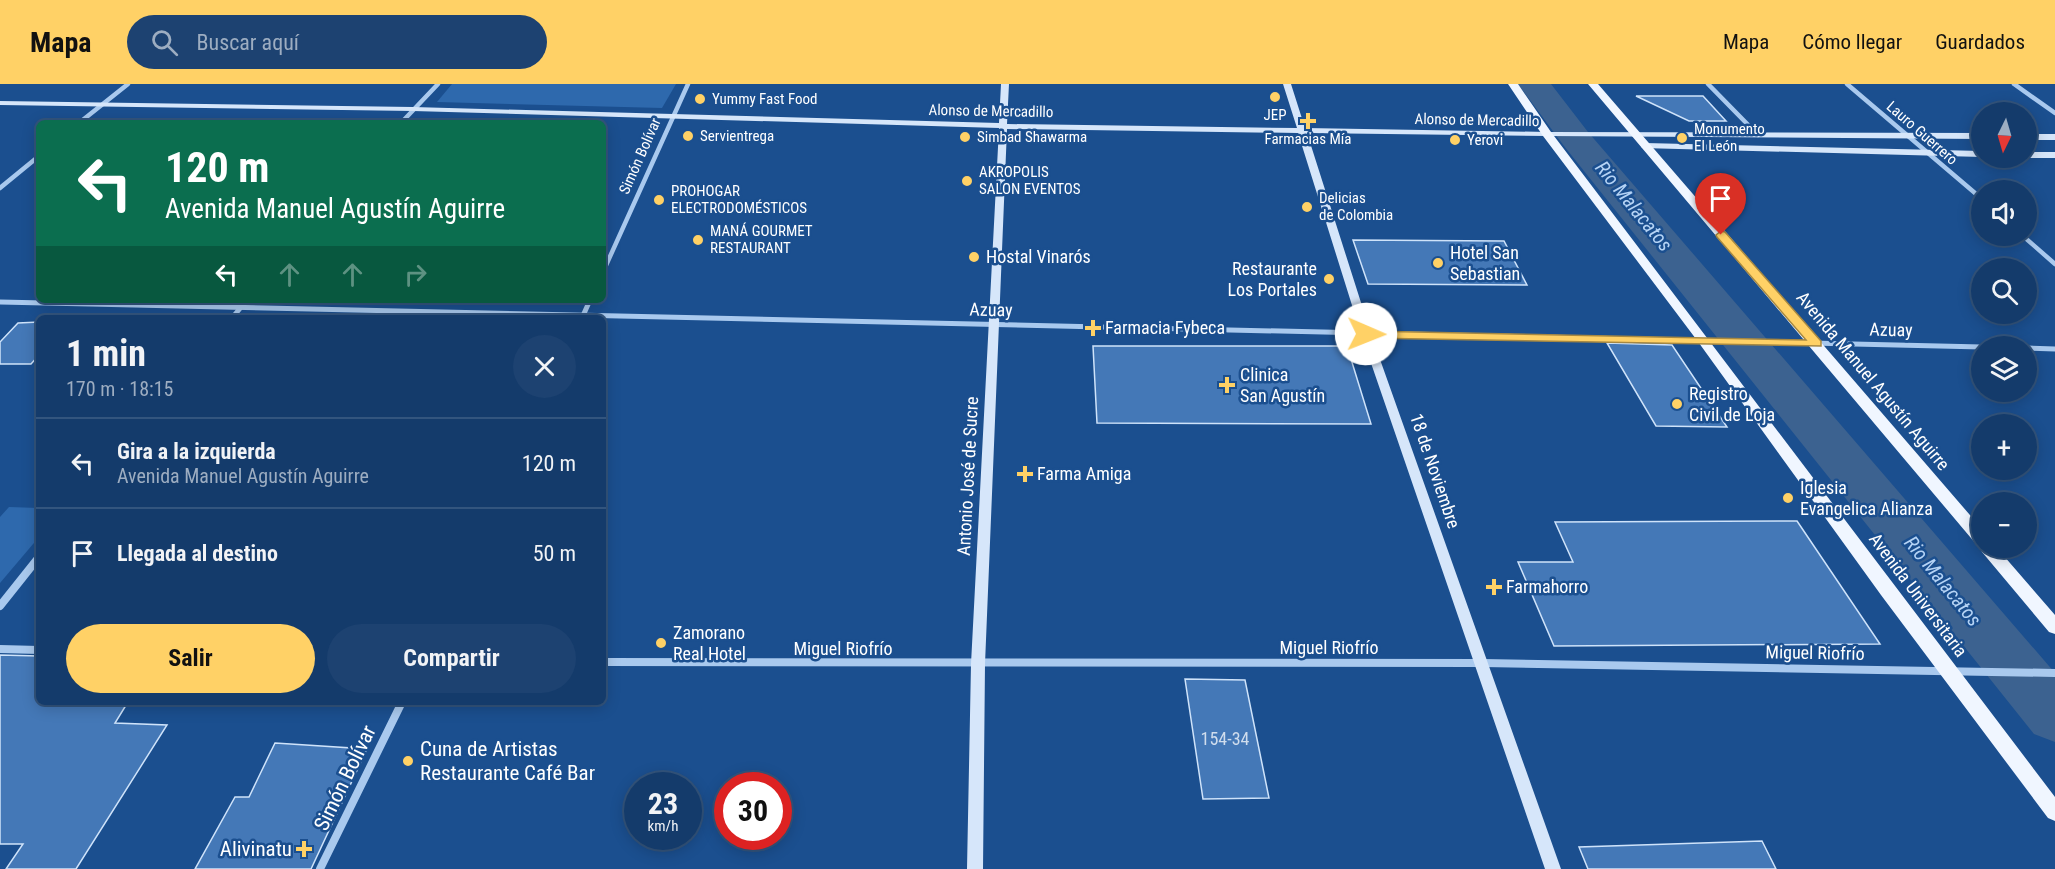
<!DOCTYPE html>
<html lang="es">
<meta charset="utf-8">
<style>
body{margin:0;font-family:"Roboto Condensed",sans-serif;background:#1d4271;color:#f1f3f6;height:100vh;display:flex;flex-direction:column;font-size:22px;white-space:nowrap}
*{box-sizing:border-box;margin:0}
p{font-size:20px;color:#9dadc1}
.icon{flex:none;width:33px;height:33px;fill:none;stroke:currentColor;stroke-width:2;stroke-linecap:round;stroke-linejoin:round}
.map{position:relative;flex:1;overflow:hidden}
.drawer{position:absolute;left:36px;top:231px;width:570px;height:390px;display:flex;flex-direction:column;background:#143b6b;border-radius:9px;box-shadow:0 3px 15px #0003,0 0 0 2px #33557e}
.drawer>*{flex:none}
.hud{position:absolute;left:36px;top:36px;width:570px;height:183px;border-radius:9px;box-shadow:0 3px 15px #0003,0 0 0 2px #33557e;background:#0b6e4f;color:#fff;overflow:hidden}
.needle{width:39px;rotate:185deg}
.fabs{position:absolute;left:1971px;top:18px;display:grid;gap:12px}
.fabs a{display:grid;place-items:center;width:66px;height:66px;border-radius:50%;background:#143b6b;box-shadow:0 3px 15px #0003,0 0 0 2px #33557e;font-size:30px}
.speed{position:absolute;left:624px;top:688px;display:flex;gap:12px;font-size:30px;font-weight:700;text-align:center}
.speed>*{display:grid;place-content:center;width:78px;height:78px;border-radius:50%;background:#143b6b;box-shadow:0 3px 15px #0003,0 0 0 2px #33557e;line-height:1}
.speed small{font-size:15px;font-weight:400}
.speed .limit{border:9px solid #d22;background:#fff;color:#111}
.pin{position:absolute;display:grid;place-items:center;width:51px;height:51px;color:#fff;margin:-62px -26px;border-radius:50% 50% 50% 0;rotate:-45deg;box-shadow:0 0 6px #0007}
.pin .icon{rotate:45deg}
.me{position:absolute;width:66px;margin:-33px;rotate:91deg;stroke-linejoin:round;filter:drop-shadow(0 0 4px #0008)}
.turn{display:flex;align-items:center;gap:21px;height:126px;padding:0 30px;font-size:27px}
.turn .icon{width:78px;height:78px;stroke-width:2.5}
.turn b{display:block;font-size:42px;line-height:51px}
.lanes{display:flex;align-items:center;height:57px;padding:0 30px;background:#0003;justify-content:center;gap:30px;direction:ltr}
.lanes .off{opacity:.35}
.round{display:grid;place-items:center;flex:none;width:63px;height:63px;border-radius:32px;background:#1d4271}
.overview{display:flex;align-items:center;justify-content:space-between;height:102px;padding:0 30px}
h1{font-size:36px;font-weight:700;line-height:45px}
.action{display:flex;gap:12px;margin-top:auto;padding:12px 30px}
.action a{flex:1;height:69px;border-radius:36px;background:#ffd166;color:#111;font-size:24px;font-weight:700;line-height:69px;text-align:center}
.action a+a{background:#1d4271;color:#f1f3f6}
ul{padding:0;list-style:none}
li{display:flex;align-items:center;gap:18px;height:90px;padding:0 30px;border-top:2px solid #33557e}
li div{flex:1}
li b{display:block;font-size:22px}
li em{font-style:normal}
header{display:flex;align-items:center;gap:36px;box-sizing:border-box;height:84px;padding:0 30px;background:#ffd166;color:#111}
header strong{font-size:28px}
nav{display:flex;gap:33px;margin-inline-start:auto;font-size:21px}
.search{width:420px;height:54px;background:#1d4271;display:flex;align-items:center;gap:15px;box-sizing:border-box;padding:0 21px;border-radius:33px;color:#9dadc1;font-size:22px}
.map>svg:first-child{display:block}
.green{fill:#2e69ad}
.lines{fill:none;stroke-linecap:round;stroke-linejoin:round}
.river{fill:#3c6290;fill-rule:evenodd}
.building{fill:#4478b7;stroke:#cfe3fa;stroke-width:1.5}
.street-far2{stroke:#a9c9ee;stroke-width:4.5}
.street-far1{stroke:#a9c9ee;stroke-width:5}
.street{stroke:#a9c9ee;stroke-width:8}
.secondary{fill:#d6e6fa;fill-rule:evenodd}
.primary{fill:#f0f6ff;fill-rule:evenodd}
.route{fill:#ffd166;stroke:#a68842;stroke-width:1.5}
.poi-dot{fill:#ffd166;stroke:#1b4f8f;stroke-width:2}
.labels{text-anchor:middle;stroke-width:5;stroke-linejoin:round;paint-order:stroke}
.far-poi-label{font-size:15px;fill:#fff;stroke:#1b4f8f;text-anchor:start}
.far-street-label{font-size:15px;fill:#fff;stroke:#1b4f8f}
.poi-label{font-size:18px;fill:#fff;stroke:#1b4f8f;text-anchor:start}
.street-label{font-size:18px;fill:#fff;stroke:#1b4f8f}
.near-number-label{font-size:18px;fill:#d0dded}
.water-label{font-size:20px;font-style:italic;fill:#b5d3f5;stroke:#1b4f8f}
.near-poi-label{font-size:21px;fill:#fff;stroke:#1b4f8f;text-anchor:start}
.near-street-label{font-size:21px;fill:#fff;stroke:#1b4f8f}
</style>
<header>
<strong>Mapa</strong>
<div class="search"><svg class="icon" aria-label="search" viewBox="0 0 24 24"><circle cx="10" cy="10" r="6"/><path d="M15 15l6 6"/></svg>Buscar aquí</div>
<nav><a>Mapa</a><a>Cómo llegar</a><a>Guardados</a></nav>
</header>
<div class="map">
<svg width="2055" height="785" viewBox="0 0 2055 785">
<rect width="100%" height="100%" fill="#1b4f8f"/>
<g class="green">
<polygon points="452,0 676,0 662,24 437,18"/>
<polygon points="9,423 39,424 39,453 0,499 0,433"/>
</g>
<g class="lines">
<polygon class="river" points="1518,0 1551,0 1588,48 2055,589 2055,658 2034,650 1564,62"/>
</g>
<g class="building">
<polygon points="1636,12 1703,12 1726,37 1689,37"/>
<polygon points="1353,156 1504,157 1527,201 1368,200"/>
<polygon points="39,238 39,271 31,280 0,280 0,258 18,239"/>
<polygon points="1607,259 1672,261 1727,343 1656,342"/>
<polygon points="1093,262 1347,262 1371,340 1097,339"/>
<polygon points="1797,437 1880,560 1554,562 1518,478 1573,478 1555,438"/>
<polygon points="0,571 39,572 39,618 128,618 115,639 167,641 76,785 6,785 23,760 0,760"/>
<polygon points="1185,595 1245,596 1269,714 1203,715"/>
<polygon points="275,659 367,665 311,785 195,785 235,713 249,713"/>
<polygon points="1762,757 1776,785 1588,785 1579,763"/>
</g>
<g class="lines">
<g class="street-far2">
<polyline points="1708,0 1758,51"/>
<polyline points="1847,0 1982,115"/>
<polyline points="2014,0 2055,29"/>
<polyline points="79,39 128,0"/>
<polyline points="401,39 438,0"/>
<polyline points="0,104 39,72"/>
<polyline points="2023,152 2055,180"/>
<polyline points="603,188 688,0"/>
</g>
<g class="street-far1">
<polyline points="0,218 1982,263"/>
<polyline points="232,234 247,216"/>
<polyline points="582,234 590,216"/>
<polyline points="2026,264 2055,265"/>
</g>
<g class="street">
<polyline points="0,522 39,473"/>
<polyline points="0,565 39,566"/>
<polyline points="603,578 1483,579 2055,589"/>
<polyline points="320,785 402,618"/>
</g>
<g class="secondary">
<polygon points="1001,0 1009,0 1007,40 1297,44 1283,0 1291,0 1305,44 1547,48 1982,49 1982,55 1547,52 1307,49 1371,250 1561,785 1545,785 1361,250 1298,49 1007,45 985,580 983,785 967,785 971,580 999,44 413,27 0,21 0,17 413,23 999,39"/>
<rect x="2026" y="50" width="29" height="6"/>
<polygon points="1645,59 1982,67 1982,73 1642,64 1641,62"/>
<rect x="2026" y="68" width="29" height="6"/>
</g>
<g class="primary">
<polygon points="1508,0 1518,0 1551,48 2055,713 2055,737 2048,734 1881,511 1699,259 1543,52"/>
<polygon points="1588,0 1598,0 1982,445 1982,464 1997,464 2055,531 2055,550 2049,548 1982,468 1980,464 1981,462 1976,460"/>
</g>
</g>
<polygon class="route" points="1721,147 1725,148 1821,257 1821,262 1366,254 1360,250 1366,247 1806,256 1717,153 1716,151"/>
<g class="poi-dot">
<circle cx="1275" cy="13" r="6"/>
<circle cx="700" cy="15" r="6"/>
<path d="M1305 28h6v6h6v6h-6v6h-6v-6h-6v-6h6z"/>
<circle cx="688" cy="52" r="6"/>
<circle cx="965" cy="53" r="6"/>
<circle cx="1682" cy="54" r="6"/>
<circle cx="1455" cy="56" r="6"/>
<circle cx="967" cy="97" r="6"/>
<circle cx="659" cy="116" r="6"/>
<circle cx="1307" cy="123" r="6"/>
<circle cx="698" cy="156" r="6"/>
<circle cx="974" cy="173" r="6"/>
<circle cx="1438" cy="179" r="6"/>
<circle cx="1329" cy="195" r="6"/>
<path d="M1090 235h6v6h6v6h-6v6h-6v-6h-6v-6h6z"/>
<path d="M1224 292h6v6h6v6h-6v6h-6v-6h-6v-6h6z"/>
<circle cx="1677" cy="320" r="6"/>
<path d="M1022 381h6v6h6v6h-6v6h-6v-6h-6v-6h6z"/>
<circle cx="1788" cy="414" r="6"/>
<path d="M1491 494h6v6h6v6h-6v6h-6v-6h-6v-6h6z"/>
<circle cx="661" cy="559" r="6"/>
<circle cx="408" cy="677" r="6"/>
<path d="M301 756h6v6h6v6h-6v6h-6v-6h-6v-6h6z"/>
</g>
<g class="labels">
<g class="far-poi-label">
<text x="712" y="20">Yummy Fast Food</text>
<text x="1275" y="36" text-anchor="middle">JEP</text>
<text x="1694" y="50">Monumento<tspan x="1694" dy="17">El León</tspan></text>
<text x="700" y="57">Servientrega</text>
<text x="977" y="58">Simbad Shawarma</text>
<text x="1308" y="60" text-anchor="middle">Farmacias Mía</text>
<text x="1467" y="61">Yerovi</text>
<text x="979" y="93">AKROPOLIS<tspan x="979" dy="17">SALON EVENTOS</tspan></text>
<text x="671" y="112">PROHOGAR<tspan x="671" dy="17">ELECTRODOMÉSTICOS</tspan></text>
<text x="1319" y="119">Delicias<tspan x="1319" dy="17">de Colombia</tspan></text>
<text x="710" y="152">MANÁ GOURMET<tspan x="710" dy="17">RESTAURANT</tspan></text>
</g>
<g class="far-street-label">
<text transform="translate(991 27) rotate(1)" y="5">Alonso de Mercadillo</text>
<text transform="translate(1477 36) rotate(1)" y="5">Alonso de Mercadillo</text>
<text transform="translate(1922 49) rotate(41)" y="5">Lauro Guerrero</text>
<text transform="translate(640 72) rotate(-66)" y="5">Simón Bolívar</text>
</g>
<g class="poi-label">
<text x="1450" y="175">Hotel San<tspan x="1450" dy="21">Sebastian</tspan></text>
<text x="986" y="179">Hostal Vinarós</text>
<text x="1317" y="191" text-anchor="end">Restaurante<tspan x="1317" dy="21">Los Portales</tspan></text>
<text x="1105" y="250">Farmacia Fybeca</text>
<text x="1240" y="297">Clinica<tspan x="1240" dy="21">San Agustín</tspan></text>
<text x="1689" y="316">Registro<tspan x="1689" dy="21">Civil de Loja</tspan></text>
<text x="1037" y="396">Farma Amiga</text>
<text x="1800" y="410">Iglesia<tspan x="1800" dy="21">Evangelica Alianza</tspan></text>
<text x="1506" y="509">Farmahorro</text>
<text x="673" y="555">Zamorano<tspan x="673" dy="21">Real Hotel</tspan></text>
</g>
<g class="street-label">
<text transform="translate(991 226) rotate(1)" y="6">Azuay</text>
<text transform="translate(1891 246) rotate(1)" y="6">Azuay</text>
<text transform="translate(1873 297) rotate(50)" y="6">Avenida Manuel Agustín Aguirre</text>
<text transform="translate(1435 387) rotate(71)" y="6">18 de Noviembre</text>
<text transform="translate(968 392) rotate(-87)" y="6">Antonio José de Sucre</text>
<text transform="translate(1918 511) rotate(53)" y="6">Avenida Universitaria</text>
<text x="1329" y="570">Miguel Riofrío</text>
<text x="843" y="571">Miguel Riofrío</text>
<text transform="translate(1815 569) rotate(1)" y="6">Miguel Riofrío</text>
</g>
<g class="near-number-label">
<text x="1225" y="661">154-34</text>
</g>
<g class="water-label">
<text transform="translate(1634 122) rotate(51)" y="7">Rio Malacatos</text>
<text transform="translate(1943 497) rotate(51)" y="7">Rio Malacatos</text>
</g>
<g class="near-poi-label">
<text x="420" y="672">Cuna de Artistas<tspan x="420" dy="24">Restaurante Café Bar</tspan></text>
<text x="292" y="772" text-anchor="end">Alivinatu</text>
</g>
<g class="near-street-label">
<text transform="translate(345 694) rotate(-64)" y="7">Simón Bolívar</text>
</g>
</g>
</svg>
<div class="fabs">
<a><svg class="needle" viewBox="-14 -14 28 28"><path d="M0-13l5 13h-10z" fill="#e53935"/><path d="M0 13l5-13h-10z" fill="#9dadc1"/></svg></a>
<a><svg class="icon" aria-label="sound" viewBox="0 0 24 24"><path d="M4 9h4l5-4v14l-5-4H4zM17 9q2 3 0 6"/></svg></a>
<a><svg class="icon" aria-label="search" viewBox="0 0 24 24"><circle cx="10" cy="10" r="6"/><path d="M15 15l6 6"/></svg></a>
<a><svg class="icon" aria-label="layers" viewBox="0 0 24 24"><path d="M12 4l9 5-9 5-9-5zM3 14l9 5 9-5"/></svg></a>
<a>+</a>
<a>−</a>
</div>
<div class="speed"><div>23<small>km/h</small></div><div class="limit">30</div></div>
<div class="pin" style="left:1721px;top:151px;background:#d93025"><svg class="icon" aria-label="arrive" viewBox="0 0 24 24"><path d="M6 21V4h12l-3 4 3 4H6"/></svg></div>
<svg class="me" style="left:1366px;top:250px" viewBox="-20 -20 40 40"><circle r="19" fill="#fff"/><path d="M0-13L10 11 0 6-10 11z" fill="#ffd166"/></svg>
<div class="hud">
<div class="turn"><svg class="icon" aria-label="left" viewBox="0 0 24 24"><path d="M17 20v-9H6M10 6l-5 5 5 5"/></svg><div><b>120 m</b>Avenida Manuel Agustín Aguirre</div></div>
<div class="lanes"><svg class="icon" aria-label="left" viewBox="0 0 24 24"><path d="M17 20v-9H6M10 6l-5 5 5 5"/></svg><svg class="icon off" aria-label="ahead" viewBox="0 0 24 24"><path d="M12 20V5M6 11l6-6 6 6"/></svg><svg class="icon off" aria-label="ahead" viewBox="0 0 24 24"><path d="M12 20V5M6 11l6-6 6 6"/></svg><svg class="icon off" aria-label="right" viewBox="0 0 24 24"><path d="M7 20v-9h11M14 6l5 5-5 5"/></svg></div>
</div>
<section class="drawer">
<div class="overview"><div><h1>1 min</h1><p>170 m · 18:15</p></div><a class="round"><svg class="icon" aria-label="close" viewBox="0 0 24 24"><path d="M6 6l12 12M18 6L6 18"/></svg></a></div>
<ul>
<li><svg class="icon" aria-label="left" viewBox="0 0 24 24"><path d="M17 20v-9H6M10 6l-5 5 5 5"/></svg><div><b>Gira a la izquierda</b><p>Avenida Manuel Agustín Aguirre</p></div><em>120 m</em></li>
<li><svg class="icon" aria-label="arrive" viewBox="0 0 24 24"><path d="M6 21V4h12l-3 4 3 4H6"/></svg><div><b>Llegada al destino</b></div><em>50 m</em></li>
</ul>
<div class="action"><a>Salir</a><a>Compartir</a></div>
</section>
</div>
